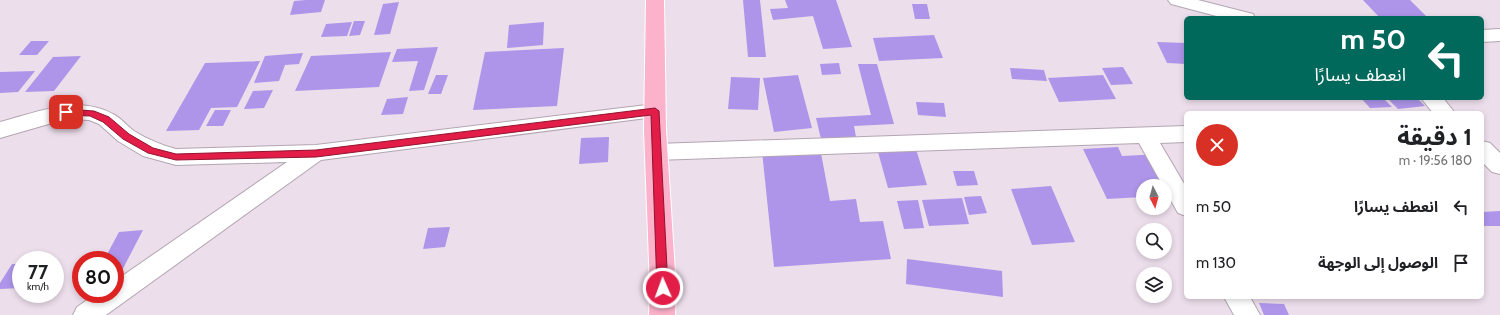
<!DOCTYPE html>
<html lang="ar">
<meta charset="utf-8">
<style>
body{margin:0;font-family:Cabin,"Noto Sans Arabic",sans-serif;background:#f2f2f2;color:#202124;direction:rtl;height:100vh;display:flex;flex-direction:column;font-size:15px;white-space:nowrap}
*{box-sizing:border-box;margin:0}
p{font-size:13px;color:#757577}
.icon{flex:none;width:22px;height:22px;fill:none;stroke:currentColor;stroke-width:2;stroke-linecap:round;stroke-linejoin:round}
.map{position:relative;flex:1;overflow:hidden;direction:ltr}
.side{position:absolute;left:1184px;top:111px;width:300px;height:188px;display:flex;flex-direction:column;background:#fff;border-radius:6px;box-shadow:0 2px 6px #0003;direction:rtl}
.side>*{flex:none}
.guide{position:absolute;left:1184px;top:16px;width:300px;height:84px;border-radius:6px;box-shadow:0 2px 6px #0003;direction:rtl;background:#00695c;color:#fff;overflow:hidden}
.needle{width:26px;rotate:174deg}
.tools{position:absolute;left:1136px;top:179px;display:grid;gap:8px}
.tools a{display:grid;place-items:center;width:36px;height:36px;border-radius:50%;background:#fff;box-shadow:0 2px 6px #0003;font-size:20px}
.speed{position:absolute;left:12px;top:251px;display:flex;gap:8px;font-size:20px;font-weight:700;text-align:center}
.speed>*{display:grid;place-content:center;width:52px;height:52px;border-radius:50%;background:#fff;box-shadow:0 2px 6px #0003;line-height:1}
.speed small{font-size:10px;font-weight:400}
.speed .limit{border:6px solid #d22;background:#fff;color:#111}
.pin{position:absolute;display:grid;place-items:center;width:34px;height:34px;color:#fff;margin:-17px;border-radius:8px;box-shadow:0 2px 6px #0006}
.me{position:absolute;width:44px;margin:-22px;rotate:358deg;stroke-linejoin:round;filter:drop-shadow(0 0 3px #0008)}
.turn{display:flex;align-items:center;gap:14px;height:84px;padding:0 12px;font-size:18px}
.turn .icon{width:52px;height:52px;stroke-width:2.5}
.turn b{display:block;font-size:28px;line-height:34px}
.round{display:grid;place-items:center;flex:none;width:42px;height:42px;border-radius:21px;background:#f2f2f2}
.overview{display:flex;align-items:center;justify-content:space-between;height:68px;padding:0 12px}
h1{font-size:24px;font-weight:700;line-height:30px}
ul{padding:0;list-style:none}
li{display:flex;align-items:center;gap:12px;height:56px;padding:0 12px}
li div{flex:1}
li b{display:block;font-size:15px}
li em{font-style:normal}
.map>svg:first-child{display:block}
.building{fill:#ae95e9}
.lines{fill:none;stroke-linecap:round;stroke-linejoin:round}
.minor-casing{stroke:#b3a5b2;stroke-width:2}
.trunk-casing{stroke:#fff;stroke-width:2}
.minor{fill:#fff;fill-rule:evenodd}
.trunk{fill:#fcb2ca;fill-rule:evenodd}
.route{fill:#e11d48;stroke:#92132f}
</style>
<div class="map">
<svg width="1500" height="315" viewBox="0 0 1500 315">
<rect width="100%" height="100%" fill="#eddeeb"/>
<g class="building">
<polygon points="306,0 325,0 321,12 290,15 294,1"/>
<polygon points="743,0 760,0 766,57 748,57"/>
<polygon points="785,0 836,0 852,47 823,49 813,16 773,20 770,9 788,8"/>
<polygon points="1363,0 1410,0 1427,17 1380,18"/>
<polygon points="399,2 390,34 374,35 383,4"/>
<polygon points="912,4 927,4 930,19 915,19"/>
<polygon points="354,21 365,21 360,35 349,36"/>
<polygon points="352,22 347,36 321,37 326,24"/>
<polygon points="544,22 543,45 507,48 509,25"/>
<polygon points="934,35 943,58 879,61 873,38"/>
<polygon points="31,41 49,41 37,55 19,55"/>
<polygon points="1157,42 1186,43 1186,64 1167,63"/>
<polygon points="438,47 424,90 409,91 418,61 392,62 397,49"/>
<polygon points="564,48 557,106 473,110 485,52"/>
<polygon points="391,52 379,87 295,91 311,56"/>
<polygon points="303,53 299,64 285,65 279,81 254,83 265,56"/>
<polygon points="81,56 54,91 25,92 53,57"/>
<polygon points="260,61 237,107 211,108 199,130 166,131 205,63"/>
<polygon points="839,63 841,74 822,75 820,64"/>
<polygon points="858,64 877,64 894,124 854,126 856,137 821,139 816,118 871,115"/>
<polygon points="1123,67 1133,84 1111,85 1102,68"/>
<polygon points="1010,68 1044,70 1047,81 1012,79"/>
<polygon points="35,71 18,92 0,93 0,72"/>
<polygon points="436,75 448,75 441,94 428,94"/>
<polygon points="798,75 812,128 774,132 763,78"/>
<polygon points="1103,75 1116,99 1059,102 1048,78"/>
<polygon points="731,77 760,78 758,110 728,109"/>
<polygon points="273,90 264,108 244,109 253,91"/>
<polygon points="408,97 403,114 381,115 387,99"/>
<polygon points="1361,98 1383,98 1392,107 1370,108"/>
<polygon points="1387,98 1417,98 1425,106 1398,109"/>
<polygon points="916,102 944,103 946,117 918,115"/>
<polygon points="215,110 231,110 223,126 206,126"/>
<polygon points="609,137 608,162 579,164 581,138"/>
<polygon points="1118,147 1122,156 1162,154 1185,194 1165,195 1165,186 1143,186 1143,197 1107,199 1083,149"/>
<polygon points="820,148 830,201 856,199 860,222 883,221 891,259 774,267 762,151"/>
<polygon points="916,149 927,185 888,188 878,152"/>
<polygon points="953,171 974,171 978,185 957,186"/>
<polygon points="1051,186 1075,242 1032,245 1011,189"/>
<polygon points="981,196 987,213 969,215 964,197"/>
<polygon points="962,198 969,224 929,226 922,200"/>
<polygon points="918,200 924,228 904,229 897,201"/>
<polygon points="1500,211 1500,226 1482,226 1482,212"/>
<polygon points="450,227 445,247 423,249 428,228"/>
<polygon points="143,230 115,284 115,260 104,260 119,232"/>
<polygon points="907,259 1002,271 1003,297 906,284"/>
<polygon points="12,264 21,264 21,288 0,289 0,283"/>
<polygon points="1259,303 1284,304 1289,315 1264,315"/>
</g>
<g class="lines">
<g class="minor-casing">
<g id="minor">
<polygon points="1168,0 1198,0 1253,14 1255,18 1224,18 1171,4"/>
<polygon points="1500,29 1500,41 1482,42 1482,30"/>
<polygon points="1421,98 1443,98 1455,113 1433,113"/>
<path d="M655,104L662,106L665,111L662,116L321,160L106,315H73L77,307L96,294H115V281L287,162L176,165L143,156L118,141L99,124L89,120L66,119L0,138V122C36,113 77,94 113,114C121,118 127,126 134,131C147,139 161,145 176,149L316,145Z"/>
<polygon points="1186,126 1186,142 1160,143 1186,187 1186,216 1178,213 1165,190 1165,186 1163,186 1139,143 656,160 648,158 645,152 648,146 656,144"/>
<polygon points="1482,141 1490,143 1500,153 1500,174 1492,172 1482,162"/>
<polygon points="1224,297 1250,297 1260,315 1234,315"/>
</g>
</g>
<g class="trunk-casing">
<polygon id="trunk" points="646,0 664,0 666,130 676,288 675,315 649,315 650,288 644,130"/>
</g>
<use href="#minor" class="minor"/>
<use href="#trunk" class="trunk"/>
</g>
<polygon class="route" points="655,108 659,111 668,288 666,291 663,292 659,291 657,288 651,115 316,157 176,160 148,153 123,139 103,122 90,116 66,115 62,112 66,109 94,111 109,117 129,134 153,148 176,154 316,150"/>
</svg>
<div class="tools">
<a><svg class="needle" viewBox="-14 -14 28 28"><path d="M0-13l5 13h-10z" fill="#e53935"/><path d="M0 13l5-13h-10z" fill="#757577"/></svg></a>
<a><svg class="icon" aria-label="search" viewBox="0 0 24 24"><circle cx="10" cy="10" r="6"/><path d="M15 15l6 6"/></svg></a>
<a><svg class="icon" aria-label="layers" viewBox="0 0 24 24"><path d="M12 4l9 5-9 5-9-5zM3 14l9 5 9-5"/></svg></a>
</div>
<div class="speed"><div>77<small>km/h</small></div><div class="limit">80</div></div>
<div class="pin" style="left:66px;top:112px;background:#d93025"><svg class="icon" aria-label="arrive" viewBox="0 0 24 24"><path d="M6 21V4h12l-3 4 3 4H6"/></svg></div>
<svg class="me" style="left:663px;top:288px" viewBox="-20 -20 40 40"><circle r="17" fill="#e11d48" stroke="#fff" stroke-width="3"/><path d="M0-11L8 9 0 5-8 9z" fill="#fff"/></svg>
<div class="guide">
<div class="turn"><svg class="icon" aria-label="left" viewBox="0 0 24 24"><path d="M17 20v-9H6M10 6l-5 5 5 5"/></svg><div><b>50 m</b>انعطف يسارًا</div></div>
</div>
<section class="side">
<div class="overview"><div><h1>1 دقيقة</h1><p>180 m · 19:56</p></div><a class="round" style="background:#d93025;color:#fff"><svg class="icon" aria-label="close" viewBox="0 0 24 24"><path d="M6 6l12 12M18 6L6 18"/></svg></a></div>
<ul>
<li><svg class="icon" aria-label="left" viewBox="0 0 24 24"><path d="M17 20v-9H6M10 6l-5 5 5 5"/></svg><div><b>انعطف يسارًا</b></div><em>50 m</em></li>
<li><svg class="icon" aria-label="arrive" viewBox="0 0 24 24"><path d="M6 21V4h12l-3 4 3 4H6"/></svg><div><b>الوصول إلى الوجهة</b></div><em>130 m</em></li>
</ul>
</section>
</div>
